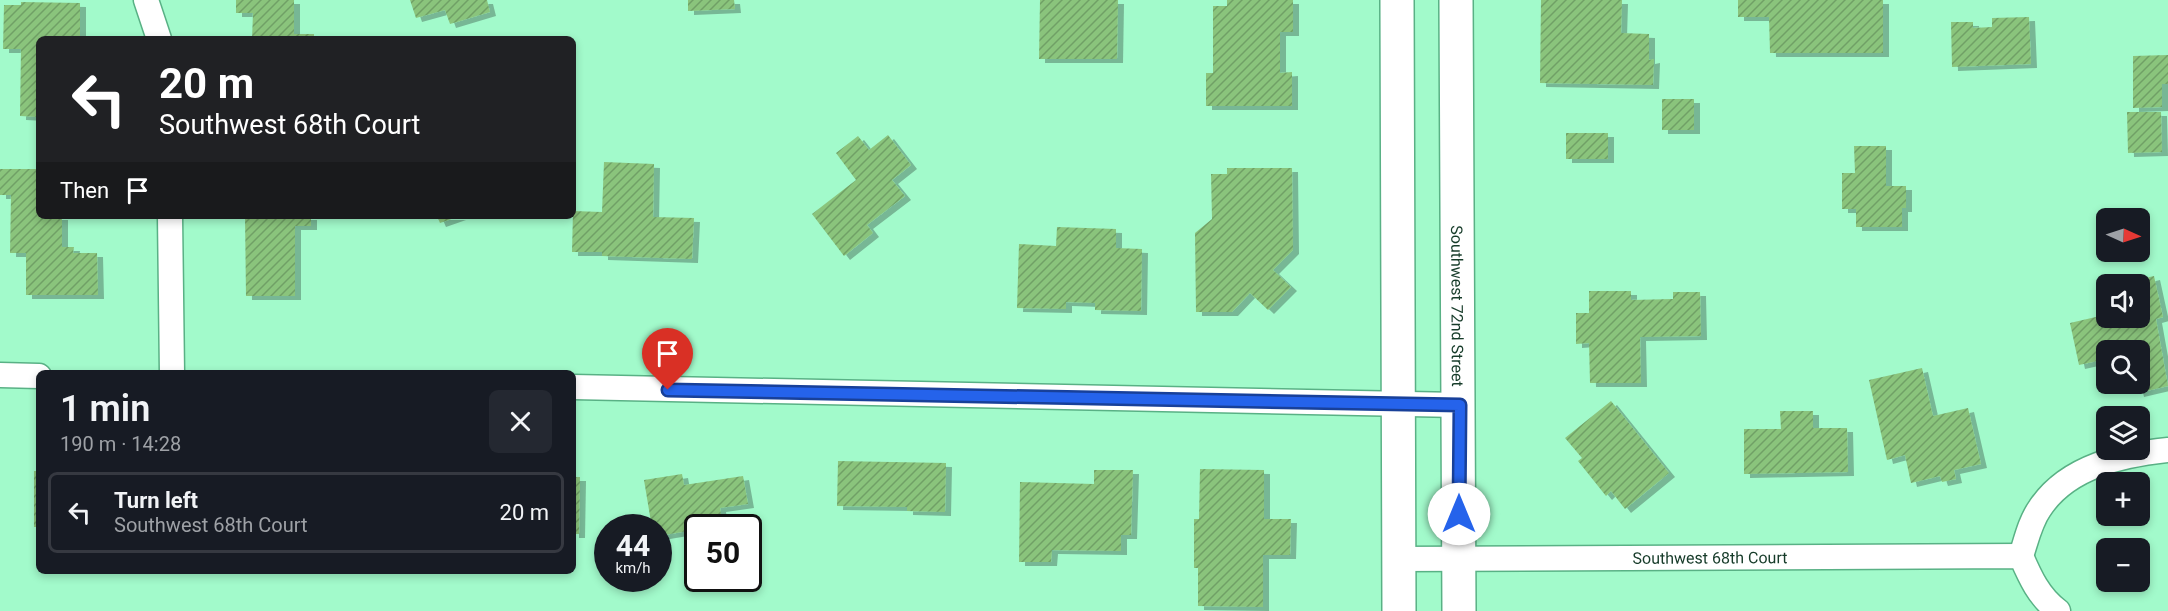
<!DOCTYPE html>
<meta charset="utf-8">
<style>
body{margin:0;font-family:Roboto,sans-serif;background:#242831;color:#f1f3f6;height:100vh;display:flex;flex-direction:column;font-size:22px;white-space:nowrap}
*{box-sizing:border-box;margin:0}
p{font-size:20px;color:#9ea1a6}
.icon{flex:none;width:33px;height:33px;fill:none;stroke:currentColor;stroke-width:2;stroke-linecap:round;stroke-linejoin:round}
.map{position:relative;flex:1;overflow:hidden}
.drawer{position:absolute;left:36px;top:370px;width:540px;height:204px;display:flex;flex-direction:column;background:#171b24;border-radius:9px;box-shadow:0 3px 9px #0003}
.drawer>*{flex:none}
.top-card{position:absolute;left:36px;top:36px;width:540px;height:183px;border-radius:9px;box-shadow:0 3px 9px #0003;background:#202124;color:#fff;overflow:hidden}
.needle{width:39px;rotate:93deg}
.buttons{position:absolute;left:2096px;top:208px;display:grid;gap:12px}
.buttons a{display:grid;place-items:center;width:54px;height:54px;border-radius:9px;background:#171b24;box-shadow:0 3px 9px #0003;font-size:30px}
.speed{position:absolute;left:594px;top:514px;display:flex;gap:12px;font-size:30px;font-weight:700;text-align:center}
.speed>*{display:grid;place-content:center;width:78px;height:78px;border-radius:50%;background:#171b24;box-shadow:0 3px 9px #0003;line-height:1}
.speed small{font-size:15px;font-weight:400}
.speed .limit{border:3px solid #111;border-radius:9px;background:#fff;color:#111}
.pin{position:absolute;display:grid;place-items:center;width:51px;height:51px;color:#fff;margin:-62px -26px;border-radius:50% 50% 50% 0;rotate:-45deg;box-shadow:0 0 6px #0007}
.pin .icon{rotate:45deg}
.me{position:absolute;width:66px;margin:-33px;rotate:0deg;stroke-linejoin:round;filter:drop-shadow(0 0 4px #0008)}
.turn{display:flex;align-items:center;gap:21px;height:126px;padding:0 24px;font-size:27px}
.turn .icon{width:78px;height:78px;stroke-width:2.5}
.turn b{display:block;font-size:42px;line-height:51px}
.then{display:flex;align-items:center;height:57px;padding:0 24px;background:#0003;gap:12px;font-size:22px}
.round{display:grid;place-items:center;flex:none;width:63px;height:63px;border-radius:9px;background:#242831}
.overview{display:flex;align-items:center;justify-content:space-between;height:102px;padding:0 24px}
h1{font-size:36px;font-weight:600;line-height:45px}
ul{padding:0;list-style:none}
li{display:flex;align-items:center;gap:18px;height:81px;margin:0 12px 9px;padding:0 12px;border:3px solid #363941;border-radius:9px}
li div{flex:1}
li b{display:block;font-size:22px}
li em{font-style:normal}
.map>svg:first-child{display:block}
.building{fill:url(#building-hatch);filter:url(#shadow)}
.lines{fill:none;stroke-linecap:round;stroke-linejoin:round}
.street-casing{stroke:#59b185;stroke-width:27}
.secondary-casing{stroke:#59b185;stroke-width:36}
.street{stroke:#fff;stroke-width:24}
.secondary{stroke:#fff;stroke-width:33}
.route-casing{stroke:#184099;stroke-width:15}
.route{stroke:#2563eb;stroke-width:10}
.labels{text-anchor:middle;stroke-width:6;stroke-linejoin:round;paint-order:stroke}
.street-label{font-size:16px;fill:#163b29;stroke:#fff}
</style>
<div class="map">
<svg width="2168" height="611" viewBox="0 0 2168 611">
<defs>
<pattern id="building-hatch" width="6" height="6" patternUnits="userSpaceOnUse" patternTransform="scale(1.5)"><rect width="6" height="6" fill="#8ac47c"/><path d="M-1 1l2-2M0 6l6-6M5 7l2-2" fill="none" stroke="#70a066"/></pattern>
<filter id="shadow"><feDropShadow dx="6" dy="4" stdDeviation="0" flood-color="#0004"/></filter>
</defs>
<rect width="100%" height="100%" fill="#a2facb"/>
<g class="building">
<polygon points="236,0 294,0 294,34 314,34 314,39 252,39 253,13 236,13"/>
<polygon points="410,0 487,0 490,12 450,24 445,10 416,18"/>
<polygon points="688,0 734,0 735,9 688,11"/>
<polygon points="1040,0 1118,0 1117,59 1039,59"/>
<polygon points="1227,0 1293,0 1293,32 1280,32 1280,73 1292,72 1292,106 1206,106 1206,73 1213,73 1213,6 1227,6"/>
<polygon points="1541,0 1622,0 1621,33 1649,34 1649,60 1654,59 1653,85 1540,83"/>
<polygon points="1738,0 1883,0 1883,53 1770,53 1769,17 1738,17"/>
<polygon points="21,2 80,3 80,39 39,39 39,117 20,116 21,49 3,49 4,5 21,5"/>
<polygon points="2029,17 2031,64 1952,67 1951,22 1973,22 1973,28 1992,27 1992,18"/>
<polygon points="2168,55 2168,84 2162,84 2162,107 2133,108 2133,56"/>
<rect x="1662" y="99" width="32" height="31"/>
<polygon points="2127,112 2161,112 2162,152 2128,153"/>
<rect x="1566" y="133" width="42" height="26"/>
<polygon points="888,135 911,165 892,180 905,196 867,225 873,233 844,256 812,214 856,180 836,153 858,136 869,150"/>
<polygon points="1854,146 1886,146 1886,186 1906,186 1906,208 1902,208 1902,227 1856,227 1856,209 1842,209 1842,173 1855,173"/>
<polygon points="604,162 654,164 653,217 694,218 692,259 602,256 602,252 572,252 573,211 602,212"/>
<polygon points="1227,168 1292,168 1293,250 1273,270 1291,287 1268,310 1250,293 1232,312 1196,312 1195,233 1212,219 1211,174 1227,174"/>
<polygon points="0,169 39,169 39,216 62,216 62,247 74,247 73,253 97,253 98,295 26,295 26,253 10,253 11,195 0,195"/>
<polygon points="245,216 311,216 311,226 295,226 295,296 246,296"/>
<polygon points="437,216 460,216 440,223"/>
<polygon points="1057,227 1116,229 1116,248 1142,249 1141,311 1095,310 1095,303 1066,302 1066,309 1017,308 1019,244 1056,246"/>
<polygon points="2154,276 2163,317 2156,319 2168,386 2138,393 2136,384 2139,384 2139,351 2106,351 2106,359 2079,365 2070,323 2100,316 2098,304 2106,302 2106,318 2139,318 2139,285 2120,284"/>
<polygon points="1589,291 1631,291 1631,300 1673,299 1673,292 1700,292 1701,336 1640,337 1641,383 1590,383 1589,343 1576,344 1576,313 1589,313"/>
<polygon points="1922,368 1933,416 1968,408 1981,464 1954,470 1956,479 1942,482 1940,476 1911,483 1905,455 1887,460 1869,380"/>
<polygon points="1611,401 1669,473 1625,509 1611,491 1606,496 1578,461 1582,458 1565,438"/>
<polygon points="1780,411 1813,411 1813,428 1847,428 1848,472 1744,474 1744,429 1781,429"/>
<polygon points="838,461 946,463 945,512 907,511 907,507 837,506"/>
<polygon points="1200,469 1264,470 1264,519 1291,519 1290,555 1263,555 1263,607 1198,606 1198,568 1194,568 1194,519 1199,519"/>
<polygon points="1094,470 1133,470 1131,535 1121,535 1121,551 1052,550 1051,562 1019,562 1020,482 1094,484"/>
<rect x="34" y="471" width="5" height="56"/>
<polygon points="682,474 684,485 743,476 748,504 720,508 723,528 698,528 698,542 690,543 688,531 658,536 658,528 652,528 644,480"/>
<polygon points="573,477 580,477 579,534 573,534"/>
</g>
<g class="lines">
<g class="street-casing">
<g id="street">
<polyline points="146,0 159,39"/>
<polyline points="170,216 172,374"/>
<polyline points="0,375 39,376"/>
<polyline points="573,387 1459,405"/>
<path d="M2021,556C2026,541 2030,522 2040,508C2068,466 2122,455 2168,450"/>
<path id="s1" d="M1398,559L2021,556C2030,577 2039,597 2058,611"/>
</g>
</g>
<g class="secondary-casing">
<g id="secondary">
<polyline points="1397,0 1399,611"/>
<path id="s2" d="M1456,0L1459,611"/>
</g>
</g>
<use href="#street" class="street"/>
<use href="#secondary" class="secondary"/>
</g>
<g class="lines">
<g class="route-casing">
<polyline id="route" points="668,390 1460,405 1459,514"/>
</g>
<use href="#route" class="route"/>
</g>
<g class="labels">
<g class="street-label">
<text dy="6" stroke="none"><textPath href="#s2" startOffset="306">Southwest 72nd Street</textPath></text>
<text dy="6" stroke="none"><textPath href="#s1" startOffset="312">Southwest 68th Court</textPath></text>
</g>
</g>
</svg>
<div class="buttons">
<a><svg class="needle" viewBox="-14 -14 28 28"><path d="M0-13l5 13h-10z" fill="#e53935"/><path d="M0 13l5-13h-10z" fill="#9ea1a6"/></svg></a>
<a><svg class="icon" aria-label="sound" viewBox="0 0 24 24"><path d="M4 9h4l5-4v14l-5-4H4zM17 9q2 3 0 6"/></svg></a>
<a><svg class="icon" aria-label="search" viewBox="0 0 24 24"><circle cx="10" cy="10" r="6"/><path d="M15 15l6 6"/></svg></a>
<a><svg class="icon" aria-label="layers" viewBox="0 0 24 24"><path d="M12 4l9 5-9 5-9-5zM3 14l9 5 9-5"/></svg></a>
<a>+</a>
<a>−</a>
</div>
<div class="speed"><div>44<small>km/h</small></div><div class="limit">50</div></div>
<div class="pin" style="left:668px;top:390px;background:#d93025"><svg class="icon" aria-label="arrive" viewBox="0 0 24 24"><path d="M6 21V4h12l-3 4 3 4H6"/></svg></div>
<svg class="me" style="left:1459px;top:514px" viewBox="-20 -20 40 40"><circle r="19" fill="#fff"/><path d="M0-13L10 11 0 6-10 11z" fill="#2563eb"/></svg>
<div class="top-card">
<div class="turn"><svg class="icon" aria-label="left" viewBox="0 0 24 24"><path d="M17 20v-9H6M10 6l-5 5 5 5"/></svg><div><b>20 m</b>Southwest 68th Court</div></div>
<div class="then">Then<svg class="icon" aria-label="arrive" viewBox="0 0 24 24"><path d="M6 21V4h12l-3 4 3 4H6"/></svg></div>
</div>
<section class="drawer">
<div class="overview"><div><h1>1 min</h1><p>190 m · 14:28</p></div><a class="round"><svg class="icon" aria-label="close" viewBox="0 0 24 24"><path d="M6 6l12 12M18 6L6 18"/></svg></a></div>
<ul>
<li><svg class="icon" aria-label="left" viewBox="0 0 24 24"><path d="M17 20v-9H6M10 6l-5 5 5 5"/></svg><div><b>Turn left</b><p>Southwest 68th Court</p></div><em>20 m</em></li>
</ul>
</section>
</div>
